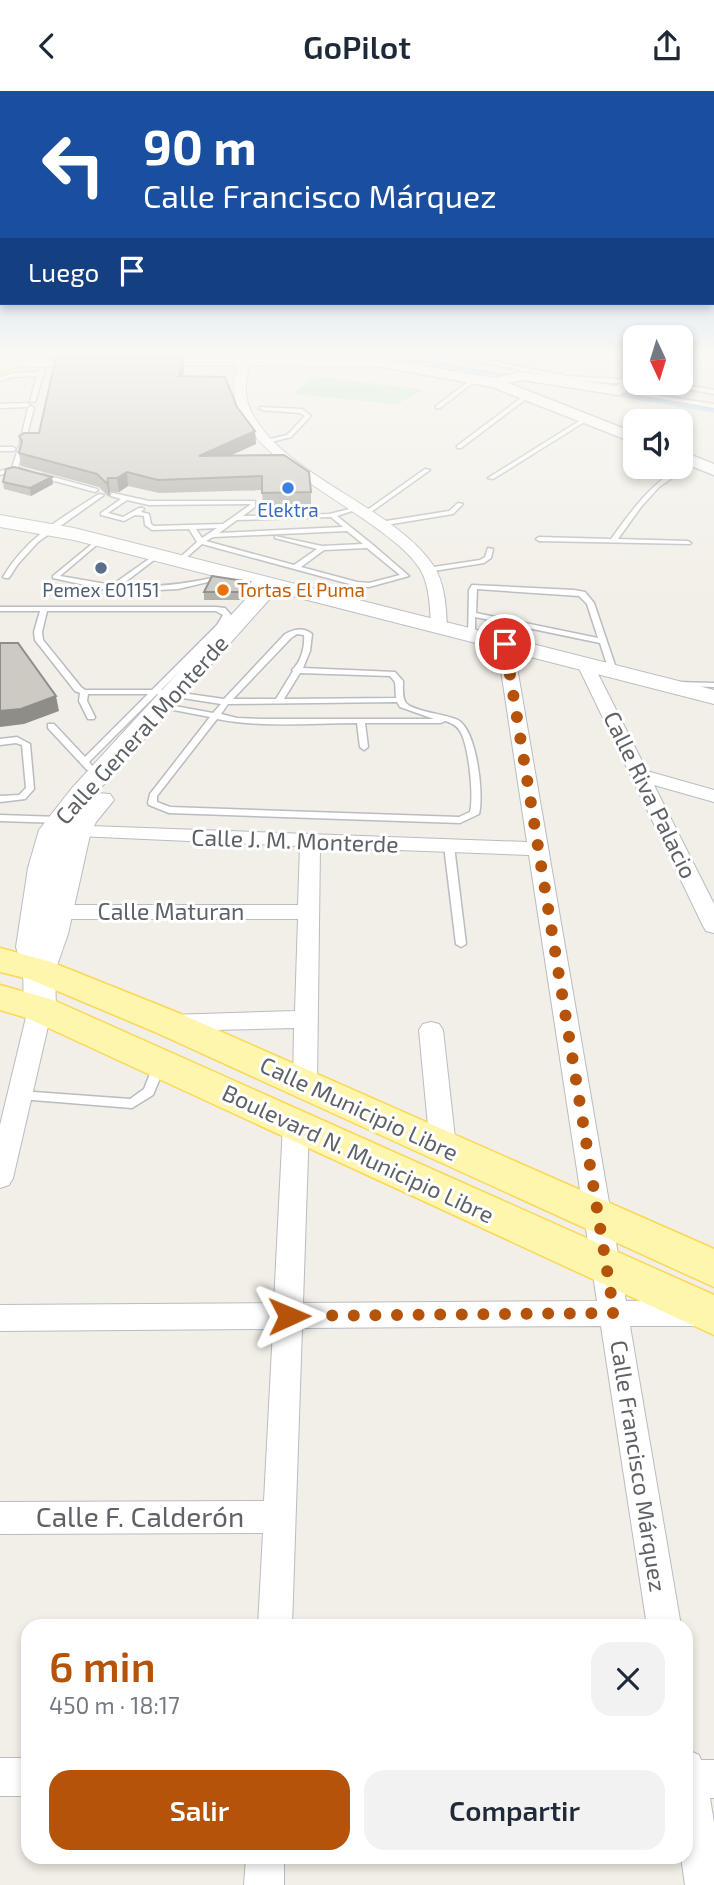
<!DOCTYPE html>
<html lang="es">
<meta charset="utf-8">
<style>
body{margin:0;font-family:"Exo 2",sans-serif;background:#f2f2f3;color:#1f2937;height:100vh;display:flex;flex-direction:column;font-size:26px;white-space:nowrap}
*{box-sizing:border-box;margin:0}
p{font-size:23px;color:#747a83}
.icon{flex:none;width:38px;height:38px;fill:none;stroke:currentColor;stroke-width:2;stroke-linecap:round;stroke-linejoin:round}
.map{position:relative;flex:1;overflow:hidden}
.drawer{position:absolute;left:21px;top:1528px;width:672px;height:245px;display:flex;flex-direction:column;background:#fff;border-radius:21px;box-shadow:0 4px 10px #0003}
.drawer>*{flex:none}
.banner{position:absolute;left:0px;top:0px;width:714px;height:214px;box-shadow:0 4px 10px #0003;background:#1a4fa0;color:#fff;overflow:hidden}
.needle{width:46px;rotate:176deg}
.controls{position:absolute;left:623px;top:234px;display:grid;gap:14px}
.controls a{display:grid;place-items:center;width:70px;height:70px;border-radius:14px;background:#fff;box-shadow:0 4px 10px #0003;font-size:35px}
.pin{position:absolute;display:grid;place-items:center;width:60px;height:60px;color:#fff;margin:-30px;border:4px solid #fff;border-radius:50%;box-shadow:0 2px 7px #0007}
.me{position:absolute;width:77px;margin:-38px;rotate:89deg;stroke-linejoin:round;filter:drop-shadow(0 0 5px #0008)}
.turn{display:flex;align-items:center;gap:24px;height:147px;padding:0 28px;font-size:32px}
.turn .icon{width:91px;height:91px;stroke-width:2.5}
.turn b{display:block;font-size:49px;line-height:60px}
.then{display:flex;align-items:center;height:66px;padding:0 28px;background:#0003;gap:14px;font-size:26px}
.round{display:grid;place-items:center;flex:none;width:74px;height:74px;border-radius:21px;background:#f2f2f3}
.summary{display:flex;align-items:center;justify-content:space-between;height:119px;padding:0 28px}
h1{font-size:42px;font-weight:600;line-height:52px;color:#b45309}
.primary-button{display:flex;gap:14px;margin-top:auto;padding:14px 28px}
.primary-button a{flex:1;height:80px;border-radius:21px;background:#b45309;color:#fff;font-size:28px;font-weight:600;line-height:80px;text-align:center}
.primary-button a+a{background:#f2f2f3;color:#1f2937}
header{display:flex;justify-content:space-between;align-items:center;height:91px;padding:0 28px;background:#fff;font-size:32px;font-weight:600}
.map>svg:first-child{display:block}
.green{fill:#c1eac4}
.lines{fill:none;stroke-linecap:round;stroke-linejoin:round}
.stream{stroke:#a9d5ff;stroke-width:3.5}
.service-casing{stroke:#b9bcc1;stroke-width:3}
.minor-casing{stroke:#b9bcc1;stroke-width:2}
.tertiary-casing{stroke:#b9bcc1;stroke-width:3}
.secondary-casing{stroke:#babdc3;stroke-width:2}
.primary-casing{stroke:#fdd654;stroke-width:3}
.service{fill:#fff;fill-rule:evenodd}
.minor{fill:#fff;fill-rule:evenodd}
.tertiary{fill:#fff;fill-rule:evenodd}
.secondary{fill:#fff;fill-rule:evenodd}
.primary{fill:#fff6ae;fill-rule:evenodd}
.wall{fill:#afaea8}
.shaded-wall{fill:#8f8d88}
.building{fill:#cccac3;stroke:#8f8d88;stroke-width:2}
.route{stroke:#b45309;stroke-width:12;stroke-dasharray:0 21.6}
.shop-dot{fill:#3f7fe0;stroke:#fff;stroke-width:2.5}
.service-dot{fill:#5c6f8a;stroke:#fff;stroke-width:2.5}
.food-dot{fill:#e8710a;stroke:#fff;stroke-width:2.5}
.labels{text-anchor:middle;stroke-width:6;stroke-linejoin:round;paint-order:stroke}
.far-shop-label{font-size:19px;fill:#366cbe;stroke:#fff}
.far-service-label{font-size:19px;fill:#4e5e75;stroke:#fff}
.far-food-label{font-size:19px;fill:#c56008;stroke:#fff;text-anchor:start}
.street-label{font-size:23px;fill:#5e6268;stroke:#fff}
.near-street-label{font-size:28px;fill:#5e6268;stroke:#fff}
</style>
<header><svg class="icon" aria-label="back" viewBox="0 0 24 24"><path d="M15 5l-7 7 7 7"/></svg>GoPilot<svg class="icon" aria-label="share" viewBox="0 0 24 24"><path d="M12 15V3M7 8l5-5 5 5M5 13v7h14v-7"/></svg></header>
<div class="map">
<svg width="714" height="1794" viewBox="0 0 714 1794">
<rect width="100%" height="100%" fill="#f1efe7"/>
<polygon class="green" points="312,285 424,299 396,313 293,303"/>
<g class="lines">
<polyline class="stream" points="374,262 714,320"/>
<g class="service-casing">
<g id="service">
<polygon points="86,262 92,262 79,273 75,273 75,271"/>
<polygon points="440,262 450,262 567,285 632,289 635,291 632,293 567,289"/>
<polygon points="633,265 635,265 635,268 623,276 619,276 619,274"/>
<polygon points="40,277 45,278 35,311 30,310 37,285 13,286 0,290 0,286 13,282 38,281"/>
<polygon points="681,278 686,279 681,284"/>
<polygon points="473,287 478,288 440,317 436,317 436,315"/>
<polygon points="663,292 670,292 655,304 714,313 714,317 616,300 619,298 650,303"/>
<polygon points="690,295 714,299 714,303 688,298"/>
<polygon points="525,304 530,305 461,357 457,357 457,355"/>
<polygon points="0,313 27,312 30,314 27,316 0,317"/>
<polygon points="31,315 34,317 24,355 19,356 28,317"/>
<polygon points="260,316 302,318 311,325 291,346 268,352 265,350 266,349 287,344 305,325 300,322 262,319 259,317"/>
<polygon points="584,327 589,328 493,388 488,387"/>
<polygon points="0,356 13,356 16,358 13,360 0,360"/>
<polygon points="17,361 22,362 18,377 28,380 28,382 15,380 0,384 0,380 12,377"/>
<path d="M692,369L697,370L659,396L641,416L618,448L688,450L691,452L690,453L539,450L536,448L539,446L611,448C636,413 654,389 692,369Z"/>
<polygon points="425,378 430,379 367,424 363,424 363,422"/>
<polygon points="42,383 97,398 98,399 95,401 40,386 39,385"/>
<path d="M113,402L149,410H255V416L243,425L329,423L358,416V418L337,425L373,454L409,485L369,496L357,495L202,453L180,472H176V470L197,451L189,438L152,439L145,434L144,425L135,424L124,430L101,424V422L121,408L111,405V403ZM127,409L149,414L250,413V414L223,433L154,435L151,433L149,423L141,421L144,418L143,417H139L123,426L108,422ZM331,426L343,436L219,442L237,429ZM217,437L202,447L196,438ZM347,440L363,453L322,455L275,445V447L317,458L294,474L206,450L213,446ZM367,457L400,484L369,492L357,491L301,476L324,459Z"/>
<path d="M99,403L104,404L38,451L18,473L9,487H5L3,486C27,446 61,427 99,403Z"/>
<polygon points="458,412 463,413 453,423 380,435 377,433 380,431 449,420"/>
<path d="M98,448L101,450L100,451L60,485L112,494L156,463L159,465L158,466L120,495C155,497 187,493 221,485L225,487L178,498L138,500H112L53,487V485Z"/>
<polygon points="488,457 493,458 491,467 484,472 427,481 424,479 427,477 480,469 485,466"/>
<path d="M472,494L574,499L585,501L594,512L617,580L613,582L609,580L600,552L475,526V544L468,546L469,499ZM477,498L579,505L587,513L598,547L476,522Z"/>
<path d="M0,516H216L225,517L231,524L223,537L161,599L224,608L285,543C294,538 304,536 312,543L310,560L303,577L395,581L403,590C403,596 402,607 406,612C414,621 446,623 458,629C477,640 484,704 479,723L460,732L169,722L149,714L148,712L150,703L210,626L158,616V612L213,622L221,613L157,603L89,671L94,677L93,679H87L48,637V633H54L85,666L148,603H88L87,610L95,626L94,628H88L79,610L80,602L75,600L35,549L34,541L40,520H0ZM47,520H216L223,524L217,534L152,599H85L81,596L43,549L42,541ZM297,543L304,544C305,556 301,571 292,579L293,580L276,608H233L291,547ZM300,582L390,585L395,591L396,607L284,608ZM397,611L400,616L434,628H262L237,627L221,623L228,613ZM217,628C263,637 311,632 357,632L360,656L364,659L368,656L365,632H441L445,630C453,632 459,636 462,644C469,660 474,705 470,721L459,726L170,716L157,711V705Z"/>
<polygon points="675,591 714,592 714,596 678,595 674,593"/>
<polygon points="17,646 30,653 34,698 25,708 0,711 0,705 19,704 26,697 22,654 16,652 0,654 0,648"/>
<polygon points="0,724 60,726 65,729 60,732 0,730"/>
<polygon points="449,752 454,755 466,853 461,856 456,853 444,755"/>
<polygon points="159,971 163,972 165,975 153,1004 132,1017 20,1008 16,1007 14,1004 16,1001 20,1000 130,1008 144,998 153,975 155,972"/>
</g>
</g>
<g class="minor-casing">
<g id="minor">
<path d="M240,269L250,271C246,287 243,303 250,318C280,384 392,414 433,474C445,492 446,515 447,536L445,539L439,541L431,536C430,517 430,495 420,478C382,417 198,360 240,269Z"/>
<polygon points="505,548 513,553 626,1210 697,1209 707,1213 711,1222 707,1231 697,1235 630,1235 681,1535 647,1535 601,1235 302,1237 292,1535 258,1535 263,1442 0,1443 0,1411 264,1410 273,1238 0,1240 0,1214 274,1212 283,1034 287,1027 296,1024 305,1027 309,1034 303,1212 597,1210 529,764 320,756 317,992 314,998 305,1001 296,998 293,992 294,937 170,940 162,938 158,932 162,926 170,924 295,920 298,828 42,828 34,826 31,821 34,816 42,814 298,814 300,755 55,744 52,740 55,736 62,734 527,751 497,553"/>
<polygon points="585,568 593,573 647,680 714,699 714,711 654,694 714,813 714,842 706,840 703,835 577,573"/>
<polygon points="40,910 48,912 52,918 13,1087 9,1094 0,1097 0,1034 28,918 32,912"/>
<polygon points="431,931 439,933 443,939 456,1056 452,1063 443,1066 434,1063 430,1056 419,939 423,933"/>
<polygon points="686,1658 699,1664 701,1669 714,1669 714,1707 710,1707 714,1732 714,1794 685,1794 681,1766 686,1766"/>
<rect x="0" y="1667" width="28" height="38"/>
<polygon points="246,1766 284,1766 284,1794 244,1794"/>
</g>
</g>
<g class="tertiary-casing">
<g id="tertiary">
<polygon points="146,267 377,267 494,287 522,281 616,295 635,285 635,292 640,292 619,304 522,289 508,292 635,342 635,352 492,296 377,275 141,274 139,271"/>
<polygon points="11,268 92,268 99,272 92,276 6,275 6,269"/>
<polygon points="681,360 714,373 714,384 681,371"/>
</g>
</g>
<g class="secondary-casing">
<polygon id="secondary" points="0,424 74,437 714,599 714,613 276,501 96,702 110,703 114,709 96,731 90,744 68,843 55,880 56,918 51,926 40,929 29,926 24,918 23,879 16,856 28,777 39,739 72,697 257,496 74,449 0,436"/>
</g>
<g class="primary-casing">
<g id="primary">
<polygon points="18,262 41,262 38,266 0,282 0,270"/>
<polygon points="0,857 51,871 181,923 714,1158 714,1196 155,941 29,888 0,881"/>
<polygon points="0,894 53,909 714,1204 714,1244 27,927 0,919"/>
</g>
</g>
<use href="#service" class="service"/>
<use href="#minor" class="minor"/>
<use href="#tertiary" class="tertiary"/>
<use href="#secondary" class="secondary"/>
<use href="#primary" class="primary"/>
</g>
<g class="wall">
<polygon points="60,262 82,262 78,265 60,265"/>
<polygon points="92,262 187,262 186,265 92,265"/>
<polygon points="183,266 184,278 183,285 237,316 255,340 256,353 230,365 311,401 311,415 263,416 262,399 159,402 128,395 119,401 110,401 109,406 99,396 21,375 19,362 21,355 19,345 39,342"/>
<polygon points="3,391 53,393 31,405 4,398"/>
<polygon points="251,499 241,509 204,509 204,501"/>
</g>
<g class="shaded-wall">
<polygon points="183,266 184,278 180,297 179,285"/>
<polygon points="255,340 256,353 200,378 199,365"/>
<polygon points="127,381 128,395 119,401 117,387"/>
<polygon points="52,386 53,393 31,405 30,397"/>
<polygon points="108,387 110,401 109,406 107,393"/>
<polygon points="250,491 251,499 241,509 241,501"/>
<polygon points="56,605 59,620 24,633 0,636 0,620"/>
</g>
<g class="building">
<polygon points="56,266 183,266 179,285 225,286 237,316 255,340 199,365 284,364 309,381 311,401 262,402 262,385 158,389 127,381 117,387 108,387 107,393 97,383 19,362 22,350 19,345 24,342 39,342"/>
<polygon points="14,376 52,386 30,397 3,391 6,378"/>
<polygon points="212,485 250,491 241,501 204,501"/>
<polygon points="0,552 18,552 56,605 21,618 0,620"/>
</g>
<linearGradient id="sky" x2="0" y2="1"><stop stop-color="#8fc1f1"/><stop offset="0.51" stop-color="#f9f8f4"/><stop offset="1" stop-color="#f9f8f4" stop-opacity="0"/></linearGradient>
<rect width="714" height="513" fill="url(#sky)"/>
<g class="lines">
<polyline class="route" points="289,1225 614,1222 505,553"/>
</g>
<circle class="shop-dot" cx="288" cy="397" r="7"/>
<circle class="service-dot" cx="101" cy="477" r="7"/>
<circle class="food-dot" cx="223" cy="499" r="7"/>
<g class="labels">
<g class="far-shop-label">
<text x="288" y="426">Elektra</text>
</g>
<g class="far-service-label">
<text x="101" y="506">Pemex E01151</text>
</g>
<g class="far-food-label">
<text x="237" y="506">Tortas El Puma</text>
</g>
<g class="street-label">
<text transform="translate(142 639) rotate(-48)" y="8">Calle General Monterde</text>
<text transform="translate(650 704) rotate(64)" y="8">Calle Riva Palacio</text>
<text transform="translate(295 750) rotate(2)" y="8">Calle J. M. Monterde</text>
<text x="171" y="829">Calle Maturan</text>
<text transform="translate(359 1018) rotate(25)" y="8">Calle Municipio Libre</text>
<text transform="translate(358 1063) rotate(25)" y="8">Boulevard N. Municipio Libre</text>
<text transform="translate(638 1375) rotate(81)" y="8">Calle Francisco Márquez</text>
</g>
<g class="near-street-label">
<text x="140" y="1436">Calle F. Calderón</text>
</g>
</g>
</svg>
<div class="controls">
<a><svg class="needle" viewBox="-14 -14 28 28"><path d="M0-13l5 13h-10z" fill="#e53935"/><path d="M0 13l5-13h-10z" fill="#747a83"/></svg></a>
<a><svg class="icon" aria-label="sound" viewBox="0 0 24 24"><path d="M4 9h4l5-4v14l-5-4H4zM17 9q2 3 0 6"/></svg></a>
</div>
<div class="pin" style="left:505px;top:553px;background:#d93025"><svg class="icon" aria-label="arrive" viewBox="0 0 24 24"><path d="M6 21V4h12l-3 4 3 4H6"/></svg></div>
<svg class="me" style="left:289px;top:1225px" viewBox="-20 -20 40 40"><path d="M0-17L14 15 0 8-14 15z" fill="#b45309" stroke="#fff" stroke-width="4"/></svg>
<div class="banner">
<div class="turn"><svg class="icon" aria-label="left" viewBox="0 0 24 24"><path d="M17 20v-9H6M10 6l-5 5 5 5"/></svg><div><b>90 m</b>Calle Francisco Márquez</div></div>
<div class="then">Luego<svg class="icon" aria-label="arrive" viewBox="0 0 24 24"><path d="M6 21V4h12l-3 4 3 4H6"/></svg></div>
</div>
<section class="drawer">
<div class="summary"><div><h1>6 min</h1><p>450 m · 18:17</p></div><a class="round"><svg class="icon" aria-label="close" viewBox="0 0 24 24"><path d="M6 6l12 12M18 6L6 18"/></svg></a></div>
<div class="primary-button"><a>Salir</a><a>Compartir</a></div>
</section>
</div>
